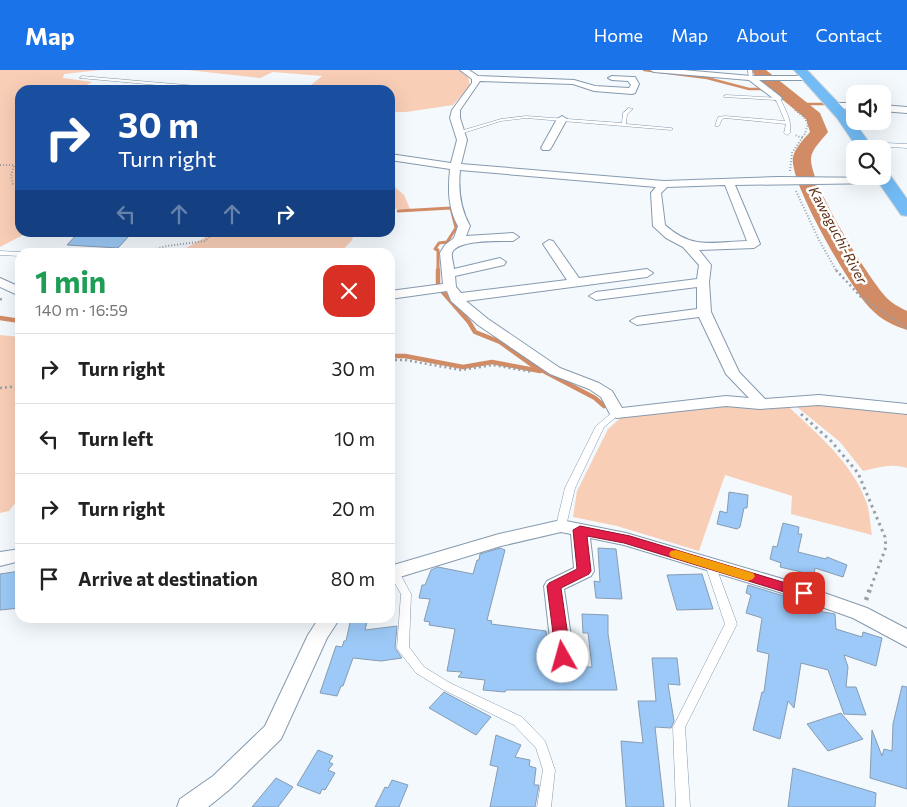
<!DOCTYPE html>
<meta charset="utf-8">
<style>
body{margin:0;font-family:Commissioner,sans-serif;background:#f2f2f2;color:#222;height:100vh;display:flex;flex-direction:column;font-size:19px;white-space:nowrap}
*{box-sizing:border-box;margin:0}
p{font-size:16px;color:#767676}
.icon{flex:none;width:28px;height:28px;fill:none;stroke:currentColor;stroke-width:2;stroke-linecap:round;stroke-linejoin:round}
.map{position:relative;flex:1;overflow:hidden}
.drawer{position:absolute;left:15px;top:178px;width:380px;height:375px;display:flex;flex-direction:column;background:#fff;border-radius:15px;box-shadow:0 5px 20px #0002}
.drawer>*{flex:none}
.guide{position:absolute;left:15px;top:15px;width:380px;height:152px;border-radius:15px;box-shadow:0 5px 20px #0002;background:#1a4fa0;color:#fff;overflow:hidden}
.tools{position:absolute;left:846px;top:15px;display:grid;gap:10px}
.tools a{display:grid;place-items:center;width:45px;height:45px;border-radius:10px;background:#fff;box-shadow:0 5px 20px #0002;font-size:25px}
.pin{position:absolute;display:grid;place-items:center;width:42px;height:42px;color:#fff;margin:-21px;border-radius:10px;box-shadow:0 2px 8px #0006}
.me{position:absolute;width:55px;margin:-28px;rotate:353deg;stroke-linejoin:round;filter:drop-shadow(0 0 4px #0008)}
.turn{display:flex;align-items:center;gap:18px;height:105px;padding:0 20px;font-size:22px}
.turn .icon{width:65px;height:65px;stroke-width:2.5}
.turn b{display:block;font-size:35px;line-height:42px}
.lanes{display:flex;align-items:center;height:48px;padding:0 20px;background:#0003;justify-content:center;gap:25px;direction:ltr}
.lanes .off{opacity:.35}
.round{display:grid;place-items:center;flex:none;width:52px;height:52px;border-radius:15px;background:#f2f2f2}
.summary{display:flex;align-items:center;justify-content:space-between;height:85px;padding:0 20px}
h1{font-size:30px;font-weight:700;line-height:38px;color:#1e9e55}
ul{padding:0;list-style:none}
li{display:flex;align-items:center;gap:15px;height:70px;padding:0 20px;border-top:1px solid #e0e0e0}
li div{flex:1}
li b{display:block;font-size:19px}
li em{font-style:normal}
header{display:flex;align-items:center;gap:30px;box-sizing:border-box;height:70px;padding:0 25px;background:#1a73e8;color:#fff}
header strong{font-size:24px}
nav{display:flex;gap:28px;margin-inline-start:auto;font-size:18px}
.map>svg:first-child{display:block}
.green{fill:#f9ceb7}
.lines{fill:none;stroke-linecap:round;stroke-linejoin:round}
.stream-far2{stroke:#d28c65;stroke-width:2.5}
.stream-far1{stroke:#d28c65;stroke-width:3}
.stream{stroke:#d28c65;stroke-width:4.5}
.river{fill:#d28c65;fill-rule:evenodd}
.building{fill:#9cc9f7;stroke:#879cb2}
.lane-casing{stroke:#859aaf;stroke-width:1}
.street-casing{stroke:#859aaf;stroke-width:2}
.primary-casing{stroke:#d2d4d5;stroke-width:2}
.path-far3{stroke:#999fa5;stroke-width:2;stroke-dasharray:1 2;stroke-linecap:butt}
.path-far2{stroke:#999fa5;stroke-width:2.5;stroke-dasharray:2 3;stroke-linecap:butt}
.path-far1{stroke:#999fa5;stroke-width:3;stroke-dasharray:2.5 4;stroke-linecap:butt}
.path{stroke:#999fa5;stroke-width:4.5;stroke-dasharray:3 5;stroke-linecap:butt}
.lane{fill:#fff;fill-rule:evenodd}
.street{fill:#fff;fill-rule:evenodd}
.primary{fill:#72bbf4;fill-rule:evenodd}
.route{fill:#e11d48;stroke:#92132f}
.slow{fill:#f59e0b}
.labels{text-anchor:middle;stroke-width:5;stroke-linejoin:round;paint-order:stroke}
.far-water-label{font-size:14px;font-style:italic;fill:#5e2f13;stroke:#fff}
</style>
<header>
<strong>Map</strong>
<nav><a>Home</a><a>Map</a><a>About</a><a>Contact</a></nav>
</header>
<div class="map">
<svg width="907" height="737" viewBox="0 0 907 737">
<rect width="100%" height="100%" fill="#f4f9fd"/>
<g class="green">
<polygon points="0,0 101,0 64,4 63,8 92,12 78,20 20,20 20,162 25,163 23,165 0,177"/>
<polygon points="187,0 465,0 467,1 470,16 453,35 406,42 390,42 390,20 305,20 322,6 273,2 260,8"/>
<polygon points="390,113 404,125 410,139 390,139"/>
<polygon points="213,163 213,162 354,163 352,170 341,182 179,182"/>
<polygon points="0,265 20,267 20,427 9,441 0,443"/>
<path d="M730,332L764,339L789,337C819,366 853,393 867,434C870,443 870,455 872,465L791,444L792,426L725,405L699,481L617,456L573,447L577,421L608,359L625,344Z"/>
<path d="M820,335L907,343V398C892,393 878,397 863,401L840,372L797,337Z"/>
</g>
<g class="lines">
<g class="stream-far2">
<polyline points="644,0 707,8 749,19 762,19"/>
<polyline points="771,20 783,22"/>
<polyline points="799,34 830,34"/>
</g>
<polyline class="stream-far1" points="398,141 451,138 456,158 447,172 439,173 435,179 438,180 438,202"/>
<g class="stream">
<polyline points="438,200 438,214 442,221 469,252 475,262 500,272 532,295 595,328 604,336"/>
<polyline points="0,248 20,251"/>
<polyline points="390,286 405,286 463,297 492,292 540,301"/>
</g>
<path class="river" d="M752,0H766L820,43L828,62C823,69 812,78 811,88C809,113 867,206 885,226C891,233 899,237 907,241V260C894,256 880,249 871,239C852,221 788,111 793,87C795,78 804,69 810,62L806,49L755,7Z"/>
</g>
<g class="building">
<polygon points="79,162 81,162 130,165 118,178 67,175"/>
<polygon points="729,422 748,425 747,438 744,438 740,457 737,459 717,454 720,441 727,443"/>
<polygon points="783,453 799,457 798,464 802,464 798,482 826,489 827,487 847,495 843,507 815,498 814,505 780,497 781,493 770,489 773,476 777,477"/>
<polygon points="500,478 505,480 487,550 492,551 491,554 546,561 550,587 554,594 562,597 592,597 588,563 583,563 582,544 608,545 608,564 617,620 506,620 505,622 483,620 485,610 458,607 462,602 447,601 455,559 429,555 430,552 424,551 430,529 419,528 422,515 425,515 431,500 438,497 473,504 477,490 479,490 480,484"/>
<polygon points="598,478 616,479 622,529 596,528 594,511 600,512"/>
<polygon points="20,501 20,538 0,540 0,504"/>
<polygon points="702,504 713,539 677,540 667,505"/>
<polygon points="748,515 806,533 806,539 835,544 836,559 862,567 863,562 882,568 876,596 844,585 848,597 846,617 856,617 866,645 844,644 828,600 801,593 794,638 788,631 780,669 753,660 762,622 764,622 769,584 757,581 762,548 746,543 751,525 746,523"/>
<polygon points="351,548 368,548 365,560 397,556 395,578 402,588 381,591 353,588 343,616 341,616 337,626 320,623 336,576 342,577 344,571 346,571"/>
<polygon points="652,588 677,588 680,615 668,614 674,651 671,658 655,657 664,737 626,737 621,671 643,673 638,631 656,631"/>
<polygon points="902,616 907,617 907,719 870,708 872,660 882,686 884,679 892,681 893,654"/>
<polygon points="444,622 491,647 476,665 429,638"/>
<polygon points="841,643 863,669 828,681 807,654"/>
<polygon points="496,665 521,675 515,687 530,690 529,696 536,698 534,715 539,715 535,737 490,737 498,697 490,695"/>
<polygon points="318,680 333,686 329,692 333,694 328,700 335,703 325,720 322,719 320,724 297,715"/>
<polygon points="793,698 876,723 875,737 788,737"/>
<polygon points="276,708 293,717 278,737 252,737"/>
<polygon points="392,710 408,715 399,737 375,737 385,717 388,718"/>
</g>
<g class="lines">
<g class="lane-casing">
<g id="lane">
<polygon points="748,0 752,0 753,9 749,8"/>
<polygon points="82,6 208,17 212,20 80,8"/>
<path d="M726,25L780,28C785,40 792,49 790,63L787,65L784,63L786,54L725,48L722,49L719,56H715L718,47L725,46L785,51L776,30L724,27V26Z"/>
<polygon points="629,38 633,39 627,44 626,54 671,58 673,59 671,60 526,48 501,51 460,64 457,62 501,49 526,46 622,53 623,43"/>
<polygon points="863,72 907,74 907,78 861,75 860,74"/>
<polygon points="79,179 105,180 108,182 74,182"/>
<polygon points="0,181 20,182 22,182 20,182 20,186 0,185"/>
<polygon points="617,340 621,343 604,357 575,418 566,456 564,458 558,458 556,456 565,418 596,356 614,341"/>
<polygon points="710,490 714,491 715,494 737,554 685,657 690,737 676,737 673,657 725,554 705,494 706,491"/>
<polygon points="394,499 398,500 411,524 409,577 424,597 450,613 522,647 545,671 555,700 551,737 537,737 543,700 536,678 514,655 442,619 416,603 399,581 397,578 401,524 390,505 390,500"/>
</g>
</g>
<g class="street-casing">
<g id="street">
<path d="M460,0H469L478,6L574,10L595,16L629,18L631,15L628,11L612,10L608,8L612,6L632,7H635L639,14L635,23L632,24L594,21L573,14L480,11L460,40V48L467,70L461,94L664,111L778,107L889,108L890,110L889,112L885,113L735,115L760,174L754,178L699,180L711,195L709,212L711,242L739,302L765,329L819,325L907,334V344L819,335L760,339L726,336L617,348L611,346L601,327L589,319L550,304L478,255L451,231L447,221L390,229V221L443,214L440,183L445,175L454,168L458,156C448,138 448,120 450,99L390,90V84L451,93L457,70L450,48L452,40L472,13V9ZM460,100L656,117L651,123L653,156L666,168L683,177L699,195L697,209L596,222L589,226L596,230L697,217V239L637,247L630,251L637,255L699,247L726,304L749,328L726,326L622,338L612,321L599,313L560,298L488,249L466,231L647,207L653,203L647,199L579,208L553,171L549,170L543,174L567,210L461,223L456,217L455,206L504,195L506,192L500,188L454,199C454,195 451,187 452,183C456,169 501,171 513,171L519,167L513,163L466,166L470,156C460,138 458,120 460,100ZM725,115L747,171C712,172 693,180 665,155L661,123L667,117Z"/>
<polygon points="650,0 683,0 751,6 809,6 813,8 809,10 759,10 781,27 782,29 778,32 749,10 654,2"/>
<polygon points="834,33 855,33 855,39 831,38 831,34"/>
<polygon points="882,35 907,37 907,43 882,41"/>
<polygon points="562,46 567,49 551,78 549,80 543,80 541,78 557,49"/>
<polygon points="0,208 20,217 20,226 0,217"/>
<polygon points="561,450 626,463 793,512 867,538 907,559 907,577 853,548 779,522 624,475 590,468 594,501 591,506 564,519 574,587 570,593 563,595 556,593 552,587 544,516 547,511 574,498 571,464 561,462 501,476 390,510 390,496 499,464"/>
<polygon points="20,479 20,491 0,496 0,482"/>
<polygon points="319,548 340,548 327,568 281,669 229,720 208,737 177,737 180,729 213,706 265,656 308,565"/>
</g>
</g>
<g class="primary-casing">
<g id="primary">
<polygon points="794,0 807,0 847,42 874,79 858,79 837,48"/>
<polygon points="882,101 888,102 907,129 907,146 901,145 874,106 882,106"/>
</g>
</g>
<g class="path-far3">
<polyline points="795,40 804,47 808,54 805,64 801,68"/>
<polyline points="0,95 20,95"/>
<polyline points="14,96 11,106 13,114 20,116"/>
<polyline points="790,101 792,83 802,68 795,65"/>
<polyline points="796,121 819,170 837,202"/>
<polyline points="145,182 167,176 205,171 214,162"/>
</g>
<g class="path-far2">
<polyline points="836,200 861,227 907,258"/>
<polyline points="0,229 3,230"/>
<polyline points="390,290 405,290 461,300 493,295 533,302"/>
<polyline points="0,318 20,316"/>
</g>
<polyline class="path-far1" points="801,344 831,371 858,403 885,467 886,477 871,517"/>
<polyline class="path" points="866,530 871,516"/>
<use href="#lane" class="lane"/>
<use href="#street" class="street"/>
<use href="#primary" class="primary"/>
</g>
<polygon class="route" points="580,456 630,466 809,520 811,523 809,527 804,528 624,473 587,466 591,501 589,504 561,518 571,587 568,591 563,593 558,591 556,587 547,516 549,513 577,499 573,460"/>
<polygon class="slow" points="676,480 753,503 755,506 753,509 748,511 671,487 669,484 671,481"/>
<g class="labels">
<g class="far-water-label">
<text transform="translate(838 165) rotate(62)" y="5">Kawaguchi-River</text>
</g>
</g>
</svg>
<div class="tools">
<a><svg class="icon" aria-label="sound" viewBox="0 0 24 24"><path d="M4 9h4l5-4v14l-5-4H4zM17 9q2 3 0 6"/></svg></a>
<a><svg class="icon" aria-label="search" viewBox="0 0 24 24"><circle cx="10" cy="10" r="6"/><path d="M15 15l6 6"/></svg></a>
</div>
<div class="pin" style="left:804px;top:523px;background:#d93025"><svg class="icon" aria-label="arrive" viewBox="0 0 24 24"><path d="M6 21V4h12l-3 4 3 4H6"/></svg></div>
<svg class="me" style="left:563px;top:587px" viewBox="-20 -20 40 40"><circle r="19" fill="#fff"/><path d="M0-13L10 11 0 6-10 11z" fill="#e11d48"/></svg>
<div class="guide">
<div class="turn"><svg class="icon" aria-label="right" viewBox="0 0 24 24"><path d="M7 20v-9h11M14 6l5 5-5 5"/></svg><div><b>30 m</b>Turn right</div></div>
<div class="lanes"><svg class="icon off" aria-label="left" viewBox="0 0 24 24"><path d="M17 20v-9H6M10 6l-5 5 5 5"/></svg><svg class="icon off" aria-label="ahead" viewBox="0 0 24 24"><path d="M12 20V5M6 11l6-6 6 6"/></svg><svg class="icon off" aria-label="ahead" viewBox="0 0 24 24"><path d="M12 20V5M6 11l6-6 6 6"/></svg><svg class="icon" aria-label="right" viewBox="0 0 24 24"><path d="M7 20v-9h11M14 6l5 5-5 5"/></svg></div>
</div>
<section class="drawer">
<div class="summary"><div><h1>1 min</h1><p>140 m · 16:59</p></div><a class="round" style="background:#d93025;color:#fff"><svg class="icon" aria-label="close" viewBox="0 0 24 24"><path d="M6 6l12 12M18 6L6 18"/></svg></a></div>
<ul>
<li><svg class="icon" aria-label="right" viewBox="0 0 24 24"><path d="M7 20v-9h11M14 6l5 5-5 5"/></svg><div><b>Turn right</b></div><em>30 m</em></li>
<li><svg class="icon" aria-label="left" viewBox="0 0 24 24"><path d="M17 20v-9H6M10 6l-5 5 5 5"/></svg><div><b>Turn left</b></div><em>10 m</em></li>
<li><svg class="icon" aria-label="right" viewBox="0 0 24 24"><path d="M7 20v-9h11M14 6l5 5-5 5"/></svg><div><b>Turn right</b></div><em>20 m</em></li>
<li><svg class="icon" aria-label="arrive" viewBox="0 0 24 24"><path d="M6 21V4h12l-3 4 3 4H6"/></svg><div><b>Arrive at destination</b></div><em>80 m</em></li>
</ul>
</section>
</div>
